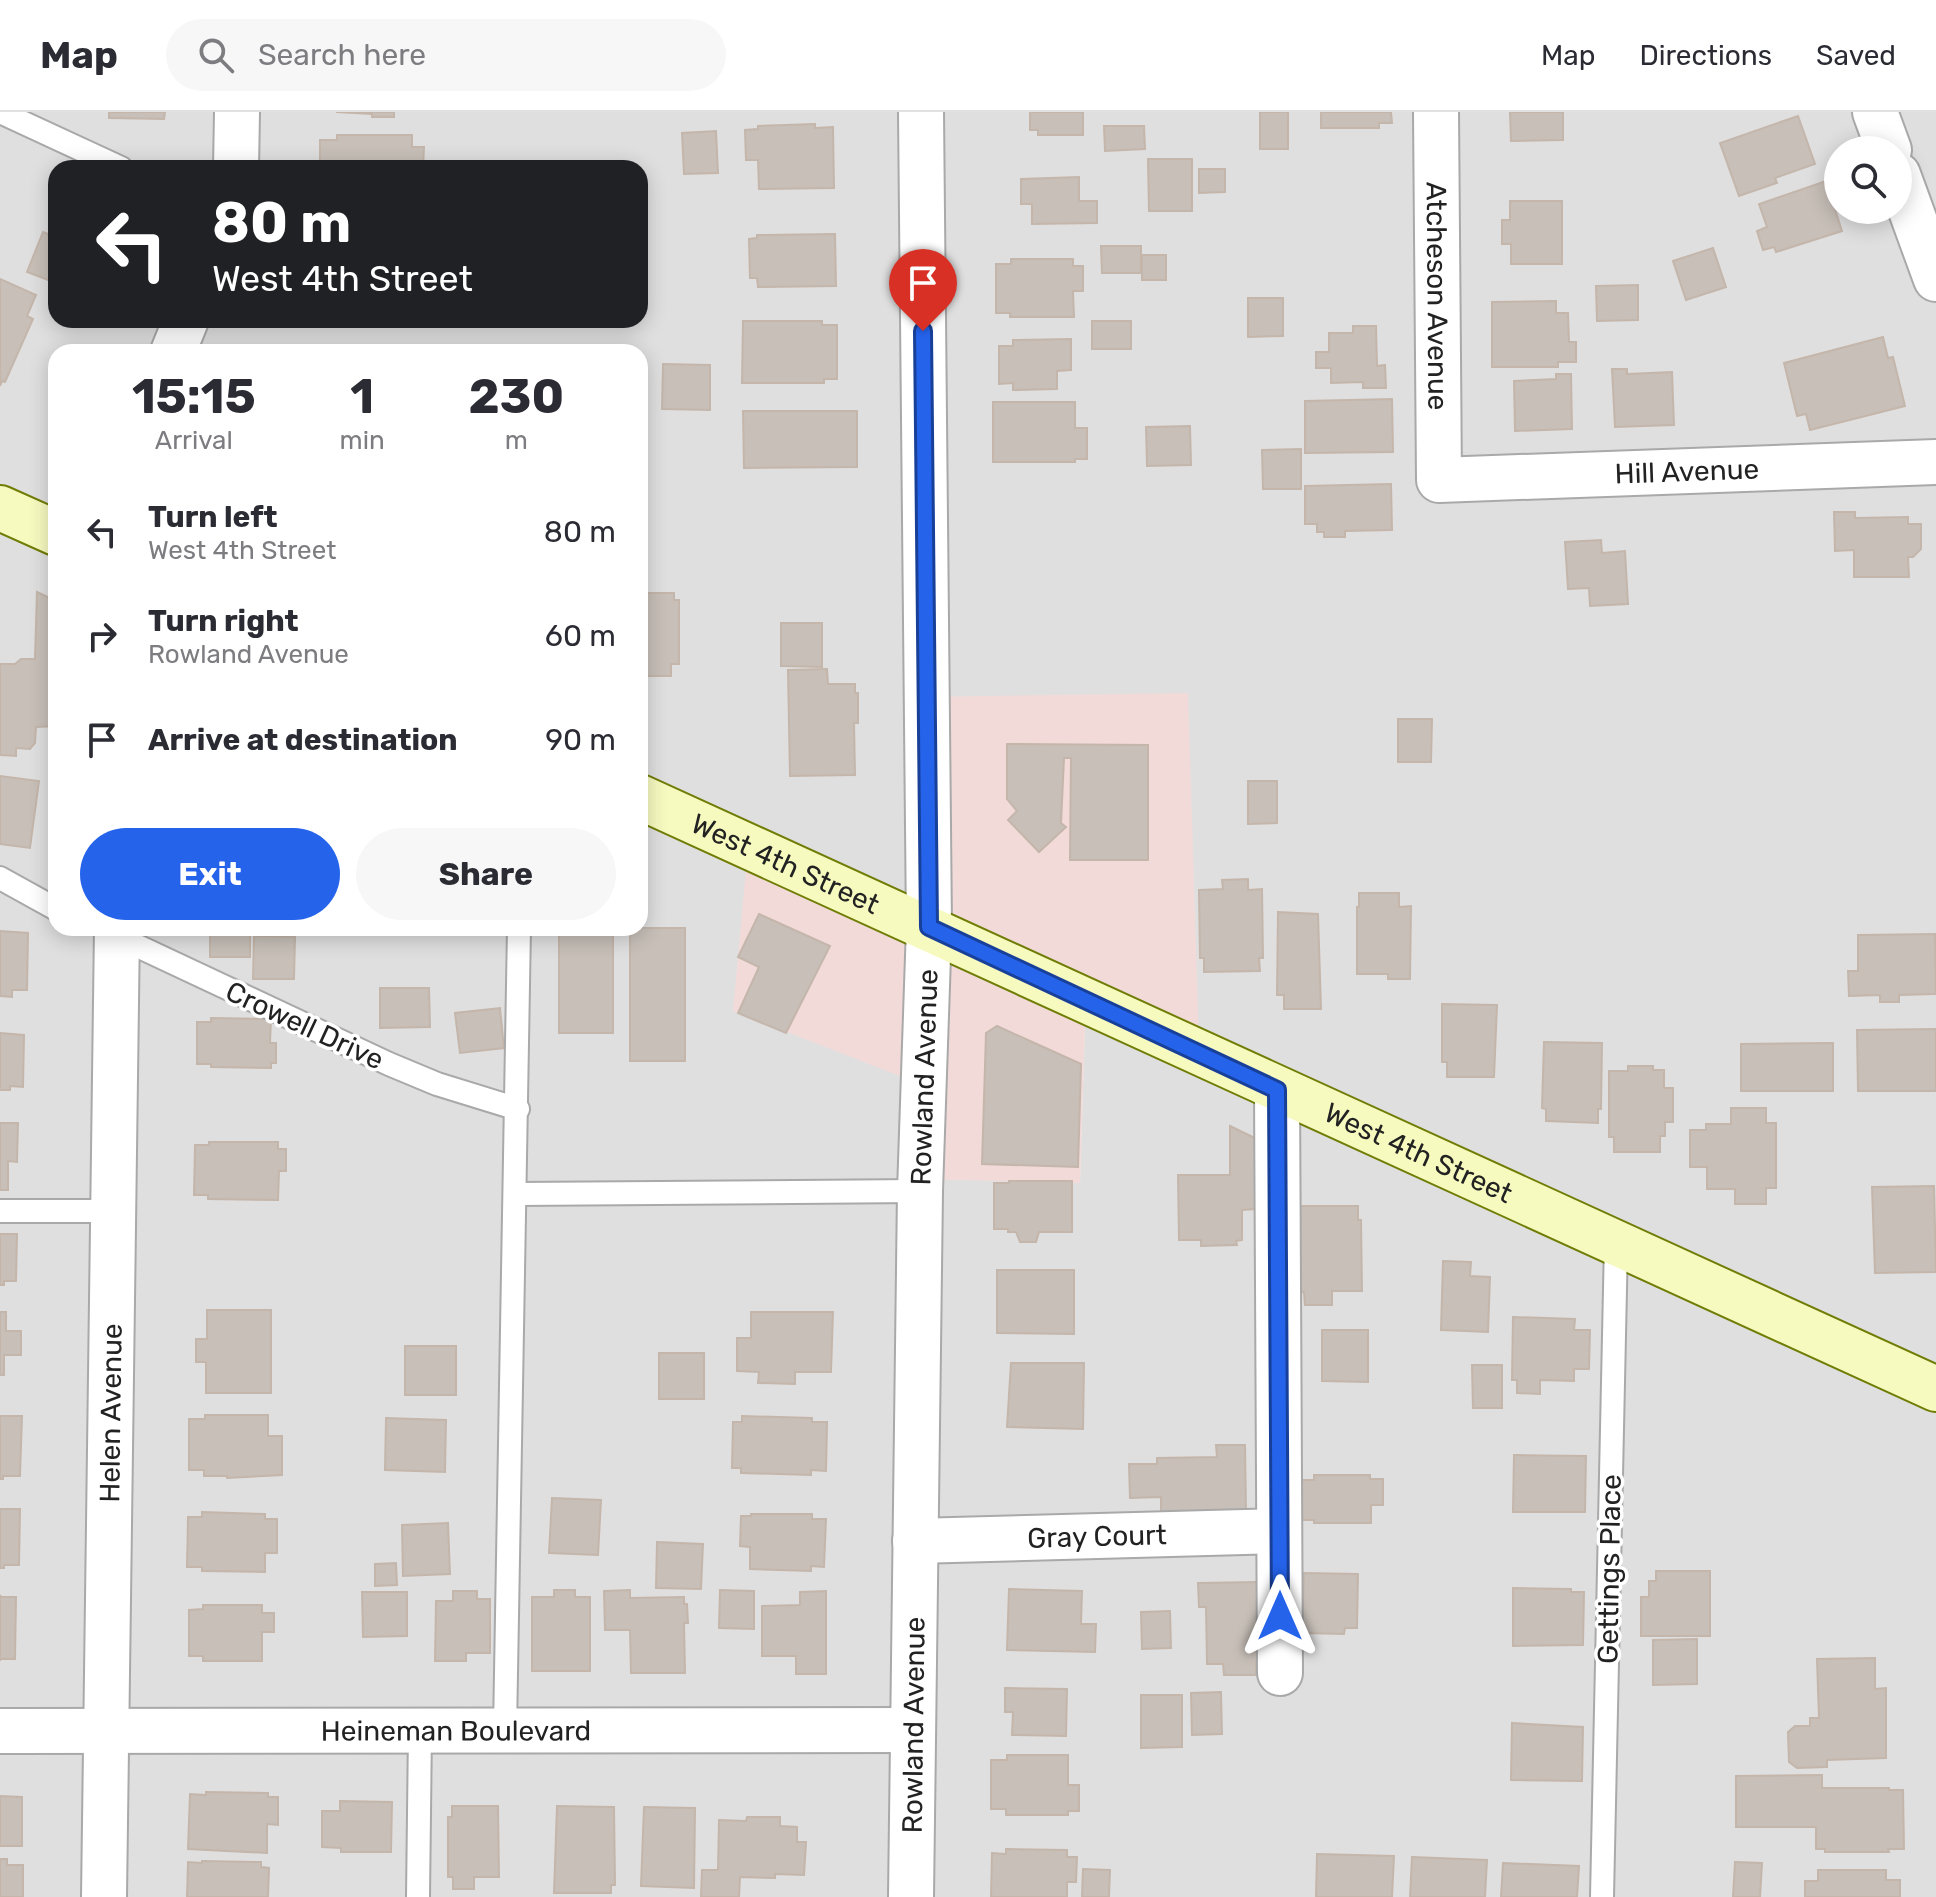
<!DOCTYPE html>
<style>
body{margin:0;font-family:Rubik,sans-serif;background:#f7f7f7;color:#2b2b33;height:100vh;display:flex;flex-direction:column;font-size:30px;white-space:nowrap}
*{box-sizing:border-box;margin:0}
p{font-size:26px;color:#7c7c81}
.icon{flex:none;width:44px;height:44px;fill:none;stroke:currentColor;stroke-width:2;stroke-linecap:round;stroke-linejoin:round}
.map{position:relative;flex:1;overflow:hidden}
.details{position:absolute;left:48px;top:232px;width:600px;height:592px;display:flex;flex-direction:column;background:#fff;border-radius:24px;box-shadow:0 4px 20px #0003}
.details>*{flex:none}
.banner{position:absolute;left:48px;top:48px;width:600px;height:168px;border-radius:24px;box-shadow:0 4px 20px #0003;background:#202124;color:#fff;overflow:hidden}
.fabs{position:absolute;left:1824px;top:24px;display:grid;gap:16px}
.fabs a{display:grid;place-items:center;width:88px;height:88px;border-radius:50%;background:#fff;box-shadow:0 4px 20px #0003;font-size:40px}
.pin{position:absolute;display:grid;place-items:center;width:68px;height:68px;color:#fff;margin:-82px -34px;border-radius:50% 50% 50% 0;rotate:-45deg;box-shadow:0 0 8px #0007}
.pin .icon{rotate:45deg}
.me{position:absolute;width:88px;margin:-44px;rotate:0deg;stroke-linejoin:round;filter:drop-shadow(0 0 6px #0008)}
.turn{display:flex;align-items:center;gap:28px;height:168px;padding:0 32px;font-size:36px}
.turn .icon{width:104px;height:104px;stroke-width:2.5}
.turn b{display:block;font-size:56px;line-height:68px}
.eta{display:flex;justify-content:space-evenly;align-items:center;height:136px;text-align:center}
.eta b{font-size:48px;font-weight:700;line-height:56px}
.primary-button{display:flex;gap:16px;margin-top:auto;padding:16px 32px}
.primary-button a{flex:1;height:92px;border-radius:48px;background:#2563eb;color:#fff;font-size:32px;font-weight:700;line-height:92px;text-align:center}
.primary-button a+a{background:#f7f7f7;color:#2b2b33}
ul{padding:0;list-style:none}
li{display:flex;align-items:center;gap:24px;height:104px;padding:0 32px}
li div{flex:1}
li b{display:block;font-size:30px}
li em{font-style:normal}
header{display:flex;align-items:center;gap:48px;box-sizing:border-box;height:112px;padding:0 40px;background:#fff;border-bottom:2px solid #e1e1e2}
header strong{font-size:38px}
nav{display:flex;gap:44px;margin-inline-start:auto;font-size:28px}
.search{width:560px;height:72px;background:#f7f7f7;display:flex;align-items:center;gap:20px;box-sizing:border-box;padding:0 28px;border-radius:44px;color:#7c7c81;font-size:30px}
.map>svg:first-child{display:block}
.residential{fill:#e0dfdf;fill-rule:evenodd}
.commercial{fill:#f2dad9}
.building{fill:#c7bfb8;stroke:#c4b6ab;stroke-width:2}
.lines{fill:none;stroke-linecap:round;stroke-linejoin:round}
.service-casing{stroke:#a9a9a9;stroke-width:26}
.minor-casing{stroke:#a9a9a9;stroke-width:48}
.secondary-casing{stroke:#707d05;stroke-width:48}
.service{stroke:#fff;stroke-width:22}
.minor{stroke:#fff;stroke-width:44}
.secondary{stroke:#f7fabf;stroke-width:44}
.route-casing{stroke:#184099;stroke-width:20}
.route{stroke:#2563eb;stroke-width:14}
.labels{text-anchor:middle;stroke-width:7;stroke-linejoin:round;paint-order:stroke}
.street-label{font-size:28px;fill:#222;stroke:#fff}
</style>
<header>
<strong>Map</strong>
<div class="search"><svg class="icon" aria-label="search" viewBox="0 0 24 24"><circle cx="10" cy="10" r="6"/><path d="M15 15l6 6"/></svg>Search here</div>
<nav><a>Map</a><a>Directions</a><a>Saved</a></nav>
</header>
<div class="map">
<svg width="1936" height="1785" viewBox="0 0 1936 1785">
<rect width="100%" height="100%" fill="#f2efe9"/>
<path class="residential" d="M0,0H1936V1785H0ZM1838,38H1898V98H1838ZM56,56H640V208H56ZM56,240H640V816H56ZM1187,581L1085,911L1080,1071L923,973Z"/>
<polygon class="commercial" points="1188,581 1200,965 1085,912 1080,1071 919,1067 923,973 733,899 748,736 929,815 922,585"/>
<g class="building">
<polygon points="109,0 165,0 164,7 109,6"/>
<polygon points="336,0 394,0 394,5 372,5 372,2"/>
<polygon points="1030,0 1083,0 1083,23 1038,23 1038,18 1030,18"/>
<rect x="1260" y="0" width="28" height="37"/>
<polygon points="1321,0 1391,0 1392,11 1379,11 1379,16 1321,16"/>
<polygon points="1510,0 1563,0 1563,28 1511,29"/>
<polygon points="1798,4 1815,52 1775,66 1777,71 1739,84 1720,31"/>
<polygon points="815,12 815,16 833,15 834,76 759,77 758,48 746,48 745,18 758,17 758,14"/>
<polygon points="1104,14 1144,14 1145,37 1105,39"/>
<polygon points="716,19 718,61 684,62 682,21"/>
<polygon points="337,23 412,23 412,35 424,35 423,56 333,56 333,53 320,53 320,28 337,28"/>
<polygon points="1148,47 1192,47 1192,99 1149,99"/>
<polygon points="1199,57 1225,57 1225,80 1199,81"/>
<polygon points="1079,65 1079,89 1097,89 1097,111 1032,112 1032,92 1021,92 1021,67"/>
<polygon points="1826,69 1842,119 1776,140 1774,135 1763,138 1757,119 1767,115 1759,92"/>
<polygon points="1510,89 1562,89 1562,152 1511,152 1511,132 1502,132 1502,108 1510,108"/>
<polygon points="43,120 56,125 56,171 27,160"/>
<polygon points="835,122 836,174 758,175 757,166 750,166 749,127 757,126 757,123"/>
<polygon points="1101,134 1141,134 1141,161 1102,161"/>
<polygon points="1713,136 1726,175 1686,188 1673,149"/>
<rect x="1142" y="143" width="24" height="25"/>
<polygon points="1011,147 1073,147 1073,154 1083,154 1083,179 1073,179 1074,205 1010,205 1010,201 996,201 996,152 1011,152"/>
<polygon points="0,167 36,183 27,204 33,207 5,270 2,269 0,274"/>
<polygon points="1638,173 1638,208 1597,209 1596,174"/>
<polygon points="1248,186 1283,186 1283,224 1248,225"/>
<polygon points="1556,189 1556,201 1568,201 1569,230 1576,230 1576,250 1558,250 1558,255 1492,255 1492,190"/>
<polygon points="743,209 822,209 822,213 837,213 837,267 824,267 824,271 742,271"/>
<rect x="1092" y="209" width="39" height="28"/>
<polygon points="1353,214 1376,214 1377,254 1385,253 1386,276 1363,276 1363,270 1331,271 1331,256 1316,256 1316,240 1329,240 1329,221 1353,221"/>
<polygon points="1883,225 1888,246 1893,245 1905,294 1810,318 1806,302 1797,304 1784,251"/>
<polygon points="1071,227 1071,258 1057,259 1057,277 1013,278 1013,271 999,272 999,234 1013,234 1013,228"/>
<polygon points="663,252 710,253 710,298 662,297"/>
<polygon points="1612,257 1627,257 1627,262 1672,260 1674,313 1615,315"/>
<polygon points="1556,262 1571,262 1572,317 1515,319 1514,269 1556,267"/>
<polygon points="1392,287 1393,340 1305,341 1305,289"/>
<polygon points="993,290 1075,290 1075,316 1087,316 1087,347 1075,347 1075,350 993,350"/>
<polygon points="743,299 857,299 857,355 744,356"/>
<polygon points="1190,314 1191,353 1147,354 1146,315"/>
<polygon points="1301,337 1301,377 1263,377 1262,338"/>
<polygon points="1391,372 1392,418 1345,419 1345,425 1324,425 1324,420 1317,420 1317,412 1305,412 1305,374"/>
<polygon points="1834,400 1855,400 1855,406 1908,405 1908,412 1921,412 1921,437 1913,445 1908,445 1909,465 1854,465 1854,438 1835,439"/>
<polygon points="1601,428 1602,441 1625,439 1628,492 1590,494 1589,476 1568,477 1565,430"/>
<polygon points="37,480 56,489 56,614 36,615 35,631 30,637 16,636 16,644 0,643 0,552 15,552 21,547 35,547"/>
<polygon points="640,481 674,481 674,488 679,488 679,552 671,552 671,564 640,564"/>
<polygon points="781,511 822,511 822,555 781,554"/>
<polygon points="827,557 828,572 855,572 855,581 858,581 858,611 854,611 855,663 790,664 788,558"/>
<polygon points="1398,607 1432,607 1431,650 1398,650"/>
<polygon points="1007,632 1148,633 1148,748 1070,748 1071,646 1064,646 1061,711 1066,715 1039,740 1008,708 1017,699 1007,687"/>
<polygon points="0,664 39,669 30,736 0,732"/>
<polygon points="1248,669 1277,669 1277,711 1248,712"/>
<polygon points="1248,767 1248,778 1262,777 1263,846 1259,846 1260,859 1204,860 1204,846 1200,846 1199,778 1223,777 1222,768"/>
<polygon points="1359,781 1399,781 1399,795 1411,794 1410,867 1388,867 1388,862 1357,862 1357,795 1359,795"/>
<polygon points="1278,800 1318,802 1321,897 1284,897 1284,883 1277,883"/>
<polygon points="759,802 830,834 786,921 738,901 759,855 738,845"/>
<rect x="210" y="816" width="40" height="29"/>
<rect x="559" y="816" width="54" height="105"/>
<rect x="630" y="816" width="55" height="133"/>
<polygon points="0,819 28,821 27,878 12,878 12,885 0,884"/>
<polygon points="1935,822 1936,882 1899,883 1899,890 1880,890 1880,883 1849,884 1848,859 1858,859 1858,823"/>
<polygon points="254,824 295,825 294,867 253,867"/>
<polygon points="380,876 429,876 430,915 380,916"/>
<polygon points="1442,892 1497,893 1494,965 1447,965 1447,950 1442,950"/>
<polygon points="500,896 504,936 460,941 455,901"/>
<polygon points="211,906 271,907 270,931 276,931 276,951 271,951 271,956 211,955 211,952 197,952 197,910 211,910"/>
<polygon points="997,914 1081,952 1078,1055 982,1052 986,921"/>
<polygon points="1936,917 1936,979 1858,979 1857,918"/>
<polygon points="0,921 24,923 23,975 10,974 10,978 0,978"/>
<polygon points="1544,930 1602,931 1601,997 1598,997 1598,1011 1546,1009 1546,997 1542,996"/>
<polygon points="1833,931 1833,979 1741,979 1741,932"/>
<polygon points="1628,954 1653,954 1653,958 1664,958 1664,976 1673,976 1673,1010 1665,1010 1665,1024 1660,1024 1660,1040 1614,1040 1614,1025 1609,1025 1609,959 1628,959"/>
<polygon points="1731,996 1766,996 1766,1011 1776,1011 1776,1076 1766,1076 1766,1092 1735,1092 1735,1077 1707,1077 1707,1055 1690,1055 1690,1018 1706,1018 1706,1012 1731,1012"/>
<polygon points="0,1011 18,1011 17,1050 8,1049 8,1078 0,1078"/>
<polygon points="1230,1014 1267,1032 1270,1096 1242,1098 1242,1128 1236,1129 1237,1133 1201,1134 1201,1128 1179,1128 1178,1063 1230,1063"/>
<polygon points="209,1030 278,1030 278,1037 286,1037 286,1059 279,1059 278,1088 208,1087 208,1083 194,1083 195,1033 209,1033"/>
<polygon points="1009,1069 1072,1069 1072,1120 1039,1120 1036,1130 1020,1130 1016,1120 1008,1120 1008,1117 994,1117 994,1071 1009,1071"/>
<polygon points="1934,1074 1936,1160 1875,1161 1872,1075"/>
<polygon points="1298,1094 1358,1094 1358,1108 1361,1108 1362,1179 1332,1179 1332,1193 1305,1193 1304,1180 1297,1181"/>
<polygon points="0,1122 17,1122 16,1169 4,1169 4,1173 0,1173"/>
<polygon points="1443,1149 1471,1150 1470,1164 1490,1165 1488,1220 1441,1218"/>
<polygon points="997,1158 1074,1158 1074,1222 997,1221"/>
<polygon points="207,1198 271,1198 271,1281 206,1281 206,1250 196,1250 196,1227 207,1227"/>
<polygon points="0,1200 6,1200 6,1219 21,1219 21,1243 4,1243 4,1263 0,1263"/>
<polygon points="751,1200 833,1200 831,1260 795,1260 795,1272 758,1271 759,1260 737,1259 737,1226 751,1226"/>
<polygon points="1513,1205 1575,1207 1574,1218 1590,1218 1589,1257 1574,1257 1574,1269 1540,1268 1540,1282 1517,1281 1517,1268 1512,1268"/>
<polygon points="1322,1218 1368,1218 1368,1270 1322,1269"/>
<rect x="405" y="1234" width="51" height="49"/>
<rect x="659" y="1241" width="45" height="46"/>
<polygon points="1011,1251 1084,1251 1083,1317 1007,1315"/>
<polygon points="1472,1253 1502,1253 1502,1296 1473,1296"/>
<polygon points="205,1303 268,1303 268,1324 282,1324 282,1363 227,1366 227,1364 204,1364 204,1358 189,1358 189,1307 205,1307"/>
<polygon points="0,1304 22,1304 20,1364 3,1364 3,1367 0,1367"/>
<polygon points="742,1304 812,1306 812,1310 827,1310 826,1359 811,1358 811,1363 741,1361 741,1356 732,1356 733,1310 742,1310"/>
<polygon points="386,1306 446,1308 445,1360 385,1358"/>
<polygon points="1216,1333 1245,1333 1246,1398 1161,1400 1161,1385 1130,1386 1129,1352 1157,1352 1157,1346 1217,1345"/>
<polygon points="1514,1343 1586,1344 1585,1400 1513,1400"/>
<polygon points="1314,1363 1370,1363 1370,1367 1383,1367 1383,1393 1371,1393 1371,1411 1314,1411 1314,1408 1299,1408 1299,1368 1314,1368"/>
<polygon points="552,1386 601,1388 598,1443 549,1441"/>
<polygon points="0,1397 20,1397 19,1453 4,1453 4,1456 0,1456"/>
<polygon points="202,1400 265,1402 265,1407 277,1407 277,1441 265,1441 265,1460 202,1459 202,1455 187,1455 188,1405 202,1405"/>
<polygon points="751,1402 812,1402 812,1407 826,1407 824,1455 811,1454 811,1459 750,1457 750,1435 740,1434 741,1404 751,1404"/>
<polygon points="448,1411 450,1462 403,1464 402,1413"/>
<polygon points="657,1430 703,1432 701,1477 656,1476"/>
<polygon points="396,1451 397,1473 375,1474 375,1452"/>
<polygon points="1656,1459 1710,1459 1710,1524 1641,1524 1641,1485 1649,1485 1649,1469 1656,1469"/>
<polygon points="1304,1461 1358,1462 1357,1516 1345,1516 1344,1522 1302,1521"/>
<polygon points="1257,1470 1260,1550 1256,1550 1256,1563 1224,1563 1223,1552 1207,1552 1206,1495 1199,1495 1198,1471"/>
<polygon points="1513,1476 1571,1477 1571,1480 1584,1480 1583,1533 1513,1534"/>
<polygon points="1009,1477 1082,1479 1081,1512 1096,1512 1095,1540 1007,1538"/>
<polygon points="554,1478 575,1478 575,1485 590,1485 590,1559 532,1559 532,1485 554,1485"/>
<polygon points="630,1478 630,1486 684,1485 684,1492 687,1492 688,1511 684,1511 685,1561 631,1561 630,1518 605,1518 604,1479"/>
<polygon points="720,1478 754,1479 754,1517 719,1516"/>
<polygon points="453,1479 477,1479 477,1487 490,1487 490,1541 466,1541 466,1549 435,1549 436,1489 453,1489"/>
<polygon points="826,1479 826,1562 796,1562 796,1544 762,1544 762,1494 800,1493 800,1480"/>
<polygon points="362,1480 407,1480 407,1524 363,1525"/>
<polygon points="0,1483 1,1485 16,1485 15,1547 0,1547 0,1549"/>
<polygon points="203,1493 262,1493 262,1501 274,1501 274,1520 262,1520 262,1549 203,1549 203,1544 189,1544 189,1498 203,1497"/>
<polygon points="1170,1499 1171,1536 1142,1537 1141,1500"/>
<polygon points="1697,1527 1697,1572 1653,1573 1653,1528"/>
<polygon points="1875,1546 1875,1577 1886,1576 1886,1646 1827,1648 1827,1655 1797,1656 1789,1650 1788,1620 1795,1614 1810,1614 1810,1606 1819,1606 1817,1547"/>
<polygon points="1005,1576 1067,1577 1066,1624 1012,1623 1013,1600 1005,1600"/>
<polygon points="1221,1580 1222,1622 1192,1623 1191,1581"/>
<polygon points="1141,1583 1182,1583 1182,1635 1141,1636"/>
<polygon points="1512,1611 1583,1615 1582,1669 1511,1668"/>
<polygon points="1007,1643 1068,1643 1068,1673 1079,1673 1079,1699 1068,1699 1068,1703 1006,1703 1006,1697 991,1697 991,1648 1007,1648"/>
<polygon points="1822,1663 1822,1676 1889,1676 1889,1678 1903,1678 1904,1737 1888,1737 1889,1740 1825,1740 1825,1737 1816,1737 1816,1715 1736,1715 1736,1664"/>
<polygon points="206,1680 268,1681 268,1685 278,1685 278,1713 267,1712 267,1741 188,1737 190,1682 206,1683"/>
<polygon points="0,1684 22,1685 22,1734 0,1734"/>
<polygon points="340,1689 392,1690 391,1740 341,1740 341,1736 322,1735 322,1699 340,1699"/>
<polygon points="452,1694 498,1694 499,1765 474,1765 474,1777 453,1777 453,1765 448,1765 448,1705 452,1705"/>
<polygon points="557,1694 614,1695 615,1773 611,1773 611,1781 554,1781"/>
<polygon points="644,1695 695,1696 694,1776 641,1774"/>
<polygon points="747,1705 780,1705 780,1714 797,1715 797,1730 806,1730 804,1763 775,1762 775,1766 740,1765 739,1785 701,1785 702,1758 718,1758 719,1708 746,1709"/>
<polygon points="1006,1737 1067,1738 1067,1745 1077,1745 1076,1770 1067,1770 1067,1785 991,1785 992,1741 1006,1742"/>
<polygon points="1317,1742 1394,1744 1392,1785 1316,1785"/>
<polygon points="1412,1745 1487,1748 1485,1785 1410,1785"/>
<polygon points="0,1747 7,1747 7,1753 23,1753 23,1785 0,1785"/>
<polygon points="202,1749 261,1750 261,1755 269,1756 268,1785 187,1785 188,1750 202,1751"/>
<polygon points="1735,1750 1762,1751 1760,1785 1733,1785"/>
<polygon points="1503,1751 1579,1754 1577,1785 1501,1785"/>
<polygon points="1083,1757 1110,1758 1109,1785 1082,1785"/>
<polygon points="1818,1758 1886,1758 1886,1768 1900,1768 1900,1785 1805,1785 1805,1769 1818,1769"/>
</g>
<g class="lines">
<g class="service-casing">
<g id="service">
<polyline points="0,0 121,56"/>
<polyline points="0,766 56,797"/>
<polyline points="114,823 389,952 437,972 518,997"/>
<polyline points="516,1082 920,1079"/>
<polyline points="0,1099 114,1099"/>
<polyline points="505,1618 519,816"/>
<polyline points="418,1785 420,1618"/>
<polyline points="1602,1785 1616,1130"/>
</g>
</g>
<g class="minor-casing">
<g id="minor">
<path id="s1" d="M1436,0L1439,368L1936,350"/>
<polyline points="1875,0 1889,38"/>
<polyline points="236,56 237,0"/>
<polyline points="1898,63 1936,167"/>
<polyline points="173,240 186,208"/>
<polyline points="1277,978 1280,1561"/>
<path id="s2" d="M915,1429L1279,1419"/>
<path id="s3" d="M0,1619L913,1618"/>
<path id="s4" d="M104,1785L117,816"/>
<path id="s5" d="M911,1785L920,1079L929,815L921,0"/>
</g>
</g>
<g class="secondary-casing">
<g id="secondary">
<polyline points="0,396 56,421"/>
<path id="s6" d="M640,685L1936,1277"/>
</g>
</g>
<use href="#service" class="service"/>
<use href="#minor" class="minor"/>
<use href="#secondary" class="secondary"/>
</g>
<g class="lines">
<g class="route-casing">
<polyline id="route" points="923,219 929,815 1277,978 1280,1504"/>
</g>
<use href="#route" class="route"/>
</g>
<g class="labels">
<g class="street-label">
<text dy="10" stroke="none"><textPath href="#s1" startOffset="184">Atcheson Avenue</textPath></text>
<text dy="10" stroke="none"><textPath href="#s1" startOffset="616">Hill Avenue</textPath></text>
<text dy="10" stroke="none"><textPath href="#s6" startOffset="160">West 4th Street</textPath></text>
<text transform="translate(305 913) rotate(25)" y="10">Crowell Drive</text>
<text dy="10" stroke="none"><textPath href="#s5" startOffset="820">Rowland Avenue</textPath></text>
<text dy="10" stroke="none"><textPath href="#s6" startOffset="856">West 4th Street</textPath></text>
<text dy="10" stroke="none"><textPath href="#s4" startOffset="484">Helen Avenue</textPath></text>
<text dy="10" stroke="none"><textPath href="#s2" startOffset="182">Gray Court</textPath></text>
<text transform="translate(1609 1457) rotate(-89)" y="10">Gettings Place</text>
<text dy="10" stroke="none"><textPath href="#s5" startOffset="172">Rowland Avenue</textPath></text>
<text dy="10" stroke="none"><textPath href="#s3" startOffset="456">Heineman Boulevard</textPath></text>
</g>
</g>
</svg>
<div class="fabs">
<a><svg class="icon" aria-label="search" viewBox="0 0 24 24"><circle cx="10" cy="10" r="6"/><path d="M15 15l6 6"/></svg></a>
</div>
<div class="pin" style="left:923px;top:219px;background:#d93025"><svg class="icon" aria-label="arrive" viewBox="0 0 24 24"><path d="M6 21V4h12l-3 4 3 4H6"/></svg></div>
<svg class="me" style="left:1280px;top:1504px" viewBox="-20 -20 40 40"><path d="M0-17L14 15 0 8-14 15z" fill="#2563eb" stroke="#fff" stroke-width="4"/></svg>
<div class="banner">
<div class="turn"><svg class="icon" aria-label="left" viewBox="0 0 24 24"><path d="M17 20v-9H6M10 6l-5 5 5 5"/></svg><div><b>80 m</b>West 4th Street</div></div>
</div>
<section class="details">
<div class="eta">
<div><b>15:15</b><p>Arrival</p></div>
<div><b>1</b><p>min</p></div>
<div><b>230</b><p>m</p></div>
</div>
<ul>
<li><svg class="icon" aria-label="left" viewBox="0 0 24 24"><path d="M17 20v-9H6M10 6l-5 5 5 5"/></svg><div><b>Turn left</b><p>West 4th Street</p></div><em>80 m</em></li>
<li><svg class="icon" aria-label="right" viewBox="0 0 24 24"><path d="M7 20v-9h11M14 6l5 5-5 5"/></svg><div><b>Turn right</b><p>Rowland Avenue</p></div><em>60 m</em></li>
<li><svg class="icon" aria-label="arrive" viewBox="0 0 24 24"><path d="M6 21V4h12l-3 4 3 4H6"/></svg><div><b>Arrive at destination</b></div><em>90 m</em></li>
</ul>
<div class="primary-button"><a>Exit</a><a>Share</a></div>
</section>
</div>
